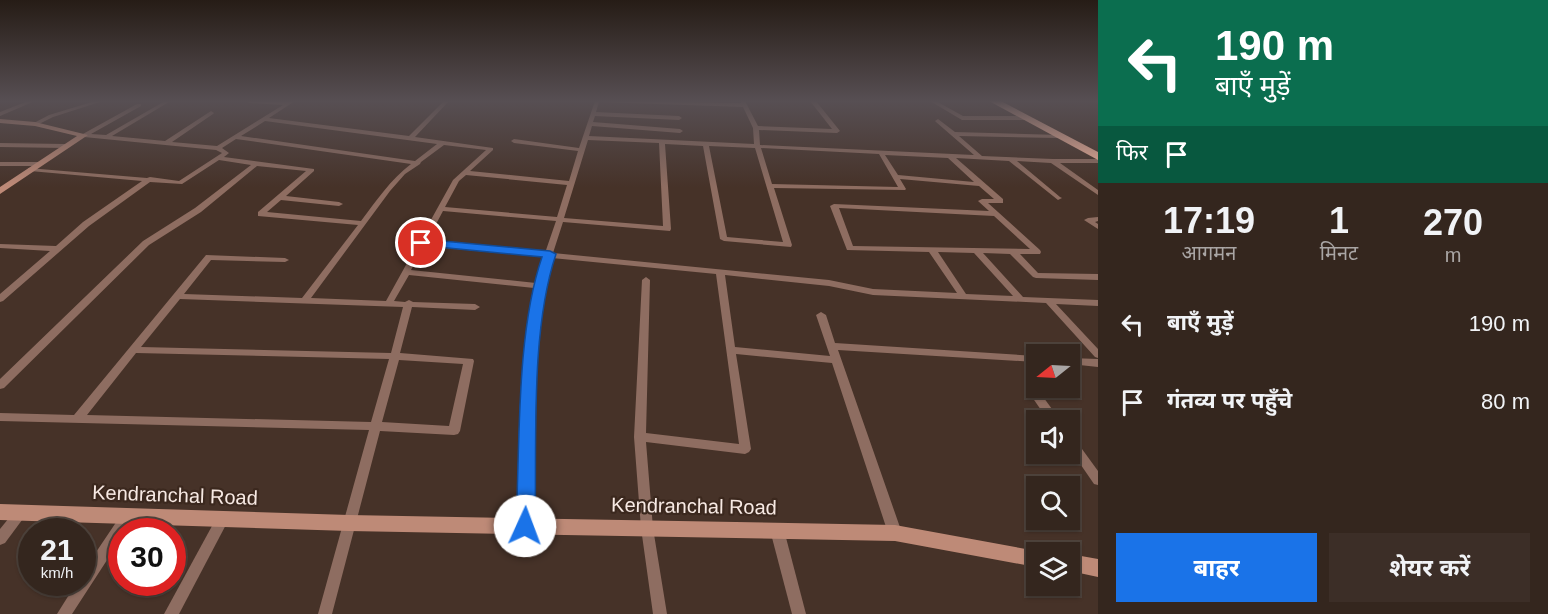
<!DOCTYPE html>
<html lang="hi">
<meta charset="utf-8">
<style>
body{margin:0;font-family:Helvetica,"Noto Sans Devanagari",sans-serif;background:#3c2e27;color:#f1f3f6;height:100vh;display:flex;flex-direction:column;font-size:22px;white-space:nowrap}
*{box-sizing:border-box;margin:0}
p{font-size:20px;color:#a9a5a4}
.icon{flex:none;width:33px;height:33px;fill:none;stroke:currentColor;stroke-width:2;stroke-linecap:round;stroke-linejoin:round}
.map{position:relative;flex:1;overflow:hidden}
.details{display:flex;flex-direction:column;background:#34261e;width:450px}
.details>*{flex:none}
.guide{background:#0b6e4f;color:#fff;overflow:hidden}
.needle{width:39px;rotate:252deg}
.fabs{position:absolute;left:1026px;top:344px;display:grid;gap:12px}
.fabs a{display:grid;place-items:center;width:54px;height:54px;border-radius:0px;background:#34261e;box-shadow:0 2px 4px #0004,0 0 0 2px #4e433c;font-size:30px}
.speed{position:absolute;left:18px;top:518px;display:flex;gap:12px;font-size:30px;font-weight:700;text-align:center}
.speed>*{display:grid;place-content:center;width:78px;height:78px;border-radius:50%;background:#34261e;box-shadow:0 2px 4px #0004,0 0 0 2px #4e433c;line-height:1}
.speed small{font-size:15px;font-weight:400}
.speed .limit{border:9px solid #d22;background:#fff;color:#111}
.pin{position:absolute;display:grid;place-items:center;width:51px;height:51px;color:#fff;margin:-26px;border:3px solid #fff;border-radius:50%;box-shadow:0 2px 6px #0007}
.me{position:absolute;width:66px;margin:-33px;rotate:2deg;stroke-linejoin:round;filter:drop-shadow(0 0 4px #0008)}
.turn{display:flex;align-items:center;gap:21px;height:126px;padding:0 18px;font-size:27px}
.turn .icon{width:78px;height:78px;stroke-width:2.5}
.turn b{display:block;font-size:42px;line-height:51px}
.then{display:flex;align-items:center;height:57px;padding:0 18px;background:#0003;gap:12px;font-size:22px}
.eta{display:flex;justify-content:space-evenly;align-items:center;height:102px;text-align:center}
.eta b{font-size:36px;font-weight:700;line-height:42px}
.action{display:flex;gap:12px;margin-top:auto;padding:12px 18px}
.action a{flex:1;height:69px;border-radius:0px;background:#1a73e8;color:#fff;font-size:24px;font-weight:700;line-height:69px;text-align:center}
.action a+a{background:#3c2e27;color:#f1f3f6}
ul{padding:0;list-style:none}
li{display:flex;align-items:center;gap:18px;height:78px;padding:0 18px}
li div{flex:1}
li b{display:block;font-size:22px}
li em{font-style:normal}
main{display:flex;flex:1;min-height:0}
.map>svg:first-child{display:block}
.lines{fill:none;stroke-linecap:round;stroke-linejoin:round}
.street{fill:#8e6d61;fill-rule:evenodd}
.secondary{fill:#be8a77;fill-rule:evenodd}
.highway{fill:#fab9a1;fill-rule:evenodd}
.route{fill:#1a73e8;stroke:#114b97;stroke-width:1.5}
.labels{text-anchor:middle;stroke-width:4.5;stroke-linejoin:round;paint-order:stroke}
.near-street-label{font-size:20px;fill:#f7e9e3;stroke:#3b281e}
</style>
<main>
<div class="map">
<svg width="1098" height="614" viewBox="0 0 1098 614">
<rect width="100%" height="100%" fill="#463228"/>
<g class="lines">
<g class="street">
<polygon points="28,101 35,101 0,116 0,112"/>
<polygon points="95,101 103,101 53,117 37,125 32,124 49,115"/>
<path d="M165,101L169,102L112,136L165,141L211,111L214,113L213,114L172,142L217,146L283,105L249,103L247,101L287,102L295,101L269,118L409,136L444,101H449L415,137L493,148V150L470,171L569,181L578,151L514,143L511,141L514,139L579,148L595,101L741,103V101H745L758,126L832,129L810,101H816L840,131L837,133L759,130L760,145L974,155L936,122L935,121L938,119L955,132L1061,135L1062,136L1059,138L959,136L982,156L1053,159H1098V163H1060L1098,190V195L1051,163L1017,161L1060,197L1062,198L1058,200L1009,161L956,158L1003,199V203H988L1040,250L1041,252L1040,254H1020L1038,273L1098,274V280L1036,278L1033,277L1010,254L983,253L1023,297L1098,300V306L1056,304L1098,349V358L1095,357L1046,303L873,295L829,286L725,275L735,347L830,356L816,315L821,312L826,315L835,343L1036,356V362L838,350L902,533L900,537L895,539L890,537L888,533L832,363L736,354L751,449L749,452L745,454L646,442L653,528L667,614H653L641,528L634,437L642,280L646,277L650,280L646,433L739,444L716,274L552,258L543,286L537,360L531,526L530,530L525,532L520,530L519,526L527,360L534,288L409,275L394,301L405,302L409,300L413,302L475,304L480,307L475,310L412,307L400,353L473,359L474,361L460,431L458,434L454,435L380,431L332,614H318L369,430L0,421V413L74,415L206,255L285,258L289,260L285,262L211,260L184,294L302,298L358,225L258,216V212L306,171L257,166L201,212L149,245L4,388L0,389V379L143,241L195,208L251,165L219,160L182,184L150,182L89,226L3,301L0,302V294L50,251L0,248V244L56,246L83,222L142,181L30,171L28,170V168L147,178L150,177L179,181L222,153L216,150L84,137L81,135L137,104H141V106L91,134L106,135ZM599,102L743,107L753,128L754,144L589,136L592,126L680,133L683,131L680,129L593,122L595,116L679,120L682,118L679,116L596,112ZM265,121L437,144L415,161L241,136ZM236,139L411,164C391,179 376,201 361,221L267,212L281,200L339,206L343,204L339,202L286,196L314,171V169L224,157L229,153L222,148ZM588,140L659,143L663,226L564,218ZM665,144L703,146L720,239L724,241L791,247L792,245L774,188L905,190L906,189L900,179L979,186L994,199H982L978,201L989,211L834,204L830,206L847,250L929,252L957,293L873,289L829,280L553,253L563,222L670,231L671,229ZM444,145L486,150L453,180L386,301L311,298L390,191L405,174L420,164L421,162ZM709,146L755,148L783,242L727,237ZM761,148L879,154L898,187L772,184ZM885,155L948,158L974,182L898,175ZM466,175L567,185L557,217L445,207L459,181ZM839,208L994,216L1030,249L853,246ZM443,211L556,221L545,253L427,241ZM424,246L544,257L536,283L411,270ZM938,252L974,253L1013,296L966,294ZM180,299L403,307L391,353L141,347ZM136,353L389,359L371,422L87,415ZM399,360L463,364L449,426L382,422Z"/>
<polygon points="930,101 936,101 963,116 1026,116 1029,118 1026,120 962,120"/>
<polygon points="0,143 65,144 68,146 65,148 0,147"/>
<polygon points="0,162 39,162 42,164 39,166 0,166"/>
<polygon points="1098,217 1098,221 1095,222 1098,224 1098,229 1084,220 1088,218"/>
<polygon points="1070,358 1098,359 1098,367 1070,364"/>
<polygon points="1037,393 1041,394 1060,420 1048,420 1032,397 1033,394"/>
<polygon points="1070,436 1074,438 1098,471 1098,485 1094,484 1070,449"/>
<polygon points="21,506 25,508 27,512 25,516 5,543 0,545 0,529 17,508"/>
<polygon points="128,510 133,512 134,516 126,531 122,531 122,537 72,614 57,614 77,582 82,582 82,573 123,512"/>
<polygon points="223,513 228,515 229,519 179,614 164,614 218,515"/>
<polygon points="777,524 782,526 784,530 806,614 792,614 770,530 772,526"/>
</g>
<g class="secondary">
<polygon points="0,119 35,122 88,135 0,194 0,187 77,136 35,126 0,123"/>
<polygon points="0,504 349,515 895,525 1042,552 1036,552 1036,567 895,541 349,531 0,520"/>
<polygon points="1070,554 1098,559 1098,577 1070,571"/>
</g>
<polygon class="highway" points="989,101 1001,101 1098,152 1098,160"/>
</g>
<linearGradient id="sky" x2="0" y2="1"><stop stop-color="#261c16"/><stop offset="0.54" stop-color="#574f53"/><stop offset="1" stop-color="#574f53" stop-opacity="0"/></linearGradient>
<rect width="1098" height="187" fill="url(#sky)"/>
<path class="route" d="M421,239L550,251L556,254C530,332 537,442 535,526L532,532L525,535L519,532L516,526C520,444 516,333 542,257L417,245L415,243Z"/>
<g class="labels">
<g class="near-street-label">
<text transform="translate(175 495) rotate(2)" y="7">Kendranchal Road</text>
<text transform="translate(694 506) rotate(1)" y="7">Kendranchal Road</text>
</g>
</g>
</svg>
<div class="fabs">
<a><svg class="needle" viewBox="-14 -14 28 28"><path d="M0-13l5 13h-10z" fill="#e53935"/><path d="M0 13l5-13h-10z" fill="#a9a5a4"/></svg></a>
<a><svg class="icon" aria-label="sound" viewBox="0 0 24 24"><path d="M4 9h4l5-4v14l-5-4H4zM17 9q2 3 0 6"/></svg></a>
<a><svg class="icon" aria-label="search" viewBox="0 0 24 24"><circle cx="10" cy="10" r="6"/><path d="M15 15l6 6"/></svg></a>
<a><svg class="icon" aria-label="layers" viewBox="0 0 24 24"><path d="M12 4l9 5-9 5-9-5zM3 14l9 5 9-5"/></svg></a>
</div>
<div class="speed"><div>21<small>km/h</small></div><div class="limit">30</div></div>
<div class="pin" style="left:421px;top:243px;background:#d93025"><svg class="icon" aria-label="arrive" viewBox="0 0 24 24"><path d="M6 21V4h12l-3 4 3 4H6"/></svg></div>
<svg class="me" style="left:525px;top:526px" viewBox="-20 -20 40 40"><circle r="19" fill="#fff"/><path d="M0-13L10 11 0 6-10 11z" fill="#1a73e8"/></svg>
</div>
<section class="details">
<div class="guide">
<div class="turn"><svg class="icon" aria-label="left" viewBox="0 0 24 24"><path d="M17 20v-9H6M10 6l-5 5 5 5"/></svg><div><b>190 m</b>बाएँ मुड़ें</div></div>
<div class="then">फिर<svg class="icon" aria-label="arrive" viewBox="0 0 24 24"><path d="M6 21V4h12l-3 4 3 4H6"/></svg></div>
</div>
<div class="eta">
<div><b>17:19</b><p>आगमन</p></div>
<div><b>1</b><p>मिनट</p></div>
<div><b>270</b><p>m</p></div>
</div>
<ul>
<li><svg class="icon" aria-label="left" viewBox="0 0 24 24"><path d="M17 20v-9H6M10 6l-5 5 5 5"/></svg><div><b>बाएँ मुड़ें</b></div><em>190 m</em></li>
<li><svg class="icon" aria-label="arrive" viewBox="0 0 24 24"><path d="M6 21V4h12l-3 4 3 4H6"/></svg><div><b>गंतव्य पर पहुँचे</b></div><em>80 m</em></li>
</ul>
<div class="action"><a>बाहर</a><a>शेयर करें</a></div>
</section>
</main>
